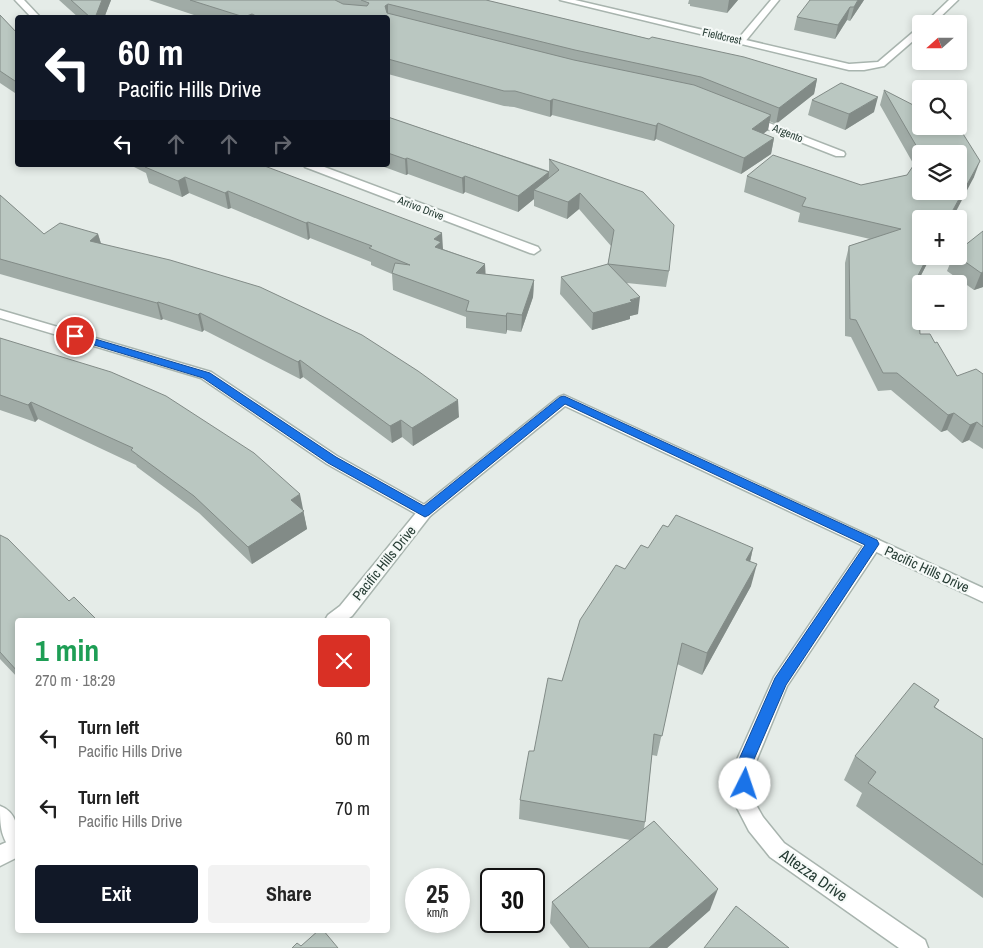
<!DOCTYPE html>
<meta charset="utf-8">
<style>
body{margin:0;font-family:"Archivo Narrow",sans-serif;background:#f2f2f2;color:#222;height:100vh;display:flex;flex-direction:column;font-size:19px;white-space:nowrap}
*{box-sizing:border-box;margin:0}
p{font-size:16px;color:#767676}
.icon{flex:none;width:28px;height:28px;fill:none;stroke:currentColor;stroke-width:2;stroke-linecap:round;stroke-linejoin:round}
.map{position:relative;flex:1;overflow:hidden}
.panel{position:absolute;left:15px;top:618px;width:375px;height:315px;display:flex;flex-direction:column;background:#fff;border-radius:5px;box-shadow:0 2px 8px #0003}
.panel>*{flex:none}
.banner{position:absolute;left:15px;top:15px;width:375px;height:152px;border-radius:5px;box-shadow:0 2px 8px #0003;background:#111827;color:#fff;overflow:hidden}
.needle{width:32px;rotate:249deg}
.tools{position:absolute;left:912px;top:15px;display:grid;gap:10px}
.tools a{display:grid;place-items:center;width:55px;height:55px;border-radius:5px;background:#fff;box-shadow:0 2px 8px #0003;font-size:25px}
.speed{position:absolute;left:405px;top:868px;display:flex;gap:10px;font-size:25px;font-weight:700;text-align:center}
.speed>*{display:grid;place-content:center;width:65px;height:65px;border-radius:50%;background:#fff;box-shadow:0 2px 8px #0003;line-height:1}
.speed small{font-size:12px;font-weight:400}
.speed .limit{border:2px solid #111;border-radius:8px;background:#fff;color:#111}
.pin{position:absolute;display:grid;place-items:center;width:42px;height:42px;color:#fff;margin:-21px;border:2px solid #fff;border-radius:50%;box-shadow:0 1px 5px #0007}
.me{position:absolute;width:55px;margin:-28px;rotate:4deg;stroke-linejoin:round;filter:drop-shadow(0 0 4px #0008)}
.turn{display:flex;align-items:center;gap:18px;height:105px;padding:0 20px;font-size:22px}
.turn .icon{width:65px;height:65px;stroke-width:2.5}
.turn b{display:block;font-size:35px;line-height:42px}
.lanes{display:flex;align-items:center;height:48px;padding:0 20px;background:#0003;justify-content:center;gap:25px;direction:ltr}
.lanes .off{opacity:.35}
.round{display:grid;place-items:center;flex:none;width:52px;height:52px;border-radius:5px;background:#f2f2f2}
.head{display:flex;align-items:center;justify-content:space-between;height:85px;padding:0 20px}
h1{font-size:30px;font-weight:800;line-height:38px;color:#1e9e55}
.primary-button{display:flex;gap:10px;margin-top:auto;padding:10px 20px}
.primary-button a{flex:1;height:58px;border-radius:5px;background:#111827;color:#fff;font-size:20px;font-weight:800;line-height:58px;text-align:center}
.primary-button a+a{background:#f2f2f2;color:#222}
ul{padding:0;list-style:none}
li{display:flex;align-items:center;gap:15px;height:70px;padding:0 20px}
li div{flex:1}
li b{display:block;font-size:19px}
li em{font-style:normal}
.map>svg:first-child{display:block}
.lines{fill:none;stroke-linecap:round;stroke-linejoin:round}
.minor-casing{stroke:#a8b4ae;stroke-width:3}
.tertiary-casing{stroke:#a8b4ae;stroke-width:3}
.minor{fill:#fff;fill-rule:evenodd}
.tertiary{fill:#fff;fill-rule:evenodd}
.wall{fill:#a0aba6}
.shaded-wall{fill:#828b87}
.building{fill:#bac7c1;stroke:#828b87;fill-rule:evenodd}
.route{fill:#1a73e8;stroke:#114b97}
.labels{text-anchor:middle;stroke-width:4.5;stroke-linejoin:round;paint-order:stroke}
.far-street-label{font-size:11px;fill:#263c34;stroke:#f5f9f7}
.street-label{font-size:14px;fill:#263c34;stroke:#f5f9f7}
.near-street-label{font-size:16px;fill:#263c34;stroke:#f5f9f7}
</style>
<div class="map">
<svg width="983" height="948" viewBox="0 0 983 948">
<rect width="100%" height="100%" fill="#e5ece8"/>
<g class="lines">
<g class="minor-casing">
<g id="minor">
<polygon points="15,0 24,0 41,18 32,18"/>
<polygon points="771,0 779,0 744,43 738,43 738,39"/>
<polygon points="751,116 844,152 845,154 844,156 836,156 747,121 747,117"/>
<polygon points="304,165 319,165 538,247 540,250 534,254 530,253 305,167"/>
<polygon points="0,310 211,372 337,456 430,508 433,512 430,516 425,518 420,516 327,464 201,378 0,318"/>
<polygon points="873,538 879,540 881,544 879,548 787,686 755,764 755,803 763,817 784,843 925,940 928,948 899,948 770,857 749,831 735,804 735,764 774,677 867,540"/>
<path d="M0,806C20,813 18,835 18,852C0,845 0,823 0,806Z"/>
</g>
</g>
<g class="tertiary-casing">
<g id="tertiary">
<polygon points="560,0 575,0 849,64 878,62 918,28 921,27 921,34 884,66 864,70 849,70"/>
<polygon points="949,0 958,0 933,24 924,24"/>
<polygon points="564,395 983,588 983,602 565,406 430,516 352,616 346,620 325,620 328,615 340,606 420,508 559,397"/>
<polygon points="18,837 18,857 0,866 0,845"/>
</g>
</g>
<use href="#minor" class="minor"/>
<use href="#tertiary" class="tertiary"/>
</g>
<g class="wall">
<polygon points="59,0 111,0 104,18 79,18"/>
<polygon points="149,0 486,0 817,79 814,94 776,124 769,121 768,130 763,134 774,138 771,154 741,174 656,139 654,141 552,115 550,117 514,107 504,106 388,74 388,18 203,18"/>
<polygon points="689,0 738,0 727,13 690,6 690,4 688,4"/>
<polygon points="864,0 850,21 847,20 835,39 794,30 797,17"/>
<polygon points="0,15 18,34 18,95 0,83"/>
<polygon points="884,90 974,177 921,256 931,256 917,283 920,334 935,343 957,376 983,374 983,449 969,440 962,443 947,430 941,432 891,390 878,391 851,337 845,336 845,263 849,246 870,239 798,222 800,213 744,192 747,176 861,185 907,175 914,165 880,105"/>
<polygon points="812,100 874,112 845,130 808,115"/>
<polygon points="388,117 549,171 549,159 669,271 666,287 627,283 638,314 630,316 630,319 592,330 560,294 561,277 608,264 611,246 579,209 567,219 534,206 534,199 518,212 465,192 463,194 408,174 406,175 379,165 388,165"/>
<polygon points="130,165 262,165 443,249 485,264 485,274 534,280 533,297 521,332 507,330 506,334 466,328 466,317 393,290 392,274 371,265 371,262 310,238 308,240 231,208 228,209 189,193 182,197 149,183 146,173"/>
<polygon points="0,195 44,234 98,234 101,243 459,417 413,446 402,437 392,443 303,377 300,379 204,330 202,332 163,319 161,320 0,274"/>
<polygon points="983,231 983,287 974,290 947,271 953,256 959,256"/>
<polygon points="0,338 303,511 307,529 252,564 199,513 137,467 136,465 38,419 35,422 0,410"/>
<polygon points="0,535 69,601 97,620 18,620 18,678 0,659"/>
<polygon points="648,548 753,548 750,562 751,586 702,675 677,664 657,756 652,755 645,822 644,829 710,910 667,948 570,948 550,923 552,902 630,840 519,819 520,800 534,751 562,681 625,569"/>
<polygon points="939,700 935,707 983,739 983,898 856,806 862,793 844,780 855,756"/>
</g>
<g class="shaded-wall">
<polygon points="102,0 111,0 104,18 95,18"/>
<polygon points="729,0 738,0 727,13"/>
<polygon points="858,0 864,0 850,21 854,7"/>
<polygon points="388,4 388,18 385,6"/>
<polygon points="850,7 847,20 835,39 838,25"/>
<polygon points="252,14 252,18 244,18 244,17"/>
<polygon points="817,79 814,94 776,124 779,108"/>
<polygon points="878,97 874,112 845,130 849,114"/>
<polygon points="553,99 552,115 550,117 550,101"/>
<polygon points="771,115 768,130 749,145 752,129"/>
<polygon points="658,123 656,139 654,141 656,126"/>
<polygon points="774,138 771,154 741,174 744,158"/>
<polygon points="407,158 408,174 406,175 405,159"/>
<polygon points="980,161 974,177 952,219 948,219"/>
<polygon points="549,172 548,188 534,190 534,199 518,212 518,196"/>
<polygon points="465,176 465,192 463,194 462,178"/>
<polygon points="185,177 189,193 182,197 178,181"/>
<polygon points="228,191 231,208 228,209 225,193"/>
<polygon points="580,193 579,209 567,219 568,202"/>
<polygon points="308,222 310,238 308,240 306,223"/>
<polygon points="442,233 443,249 435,263 434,239"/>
<polygon points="98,234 103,251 90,241"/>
<polygon points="928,256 931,256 907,302 913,285"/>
<polygon points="485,264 486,281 476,273"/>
<polygon points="983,272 983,287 974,290 981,273"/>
<polygon points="534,280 533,297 521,332 522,315"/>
<polygon points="640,297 638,314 630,316 630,319 592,330 593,313"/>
<polygon points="158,302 163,319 161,320 157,303"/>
<polygon points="200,313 204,330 202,332 198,315"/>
<polygon points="507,313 507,330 506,334 506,316"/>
<polygon points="300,360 303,377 300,379 298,362"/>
<polygon points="458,400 459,417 413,446 412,428"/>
<polygon points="31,402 38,419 35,422 28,405"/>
<polygon points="954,413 947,430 941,432 948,415"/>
<polygon points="401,420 402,437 392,443 390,426"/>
<polygon points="977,422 969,440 962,443 970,425"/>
<polygon points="300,494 307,529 252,564 248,547 291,500"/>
<polygon points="753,548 748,570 746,560"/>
<polygon points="757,564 751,586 702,675 707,653"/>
<polygon points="718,889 710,910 667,948 649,948"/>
</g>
<g class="building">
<polygon points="71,0 102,0 95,18 91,18"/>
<polygon points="190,0 335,0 343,4 367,6 369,3 361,0 486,0 649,39 652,37 744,57 817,79 779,108 701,77 575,50 388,4 385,6 387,13 574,60 694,85 771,115 752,129 774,138 744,158 658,123 656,126 553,99 550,101 515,91 504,91 388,59 388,18 260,18 252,14 244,17"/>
<polygon points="810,0 858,0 854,7 850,7 838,25 797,17"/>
<polygon points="0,15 18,34 18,83 0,71"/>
<polygon points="841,83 878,97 849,114 812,100"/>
<path d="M884,90L921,109V126H954L960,129L980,161L948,219H921V256H928L913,285L917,282L920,334H930L935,343L937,342L957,376L976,369L983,374V427L977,422L970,425L954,413L948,415L897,373H883L856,320L850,319L849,246L901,229L802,206L806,198L747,176L773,155L861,185L907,175L921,154ZM921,154H959V191H921Z"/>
<polygon points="388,117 549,172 518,196 465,176 462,178 407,158 405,159 388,153"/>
<polygon points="549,159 643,192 674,225 669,271 608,264 640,297 630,300 632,302 593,313 561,277 608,264 614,230 580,193 568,202 534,190 559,170"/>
<polygon points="148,165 262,165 442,233 434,239 441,242 435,247 485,264 476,273 534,280 522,315 507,313 506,316 466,311 469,301 392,273 395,263 410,265 369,248 372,246 308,222 306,223 228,191 225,193 185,177 178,181 145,167"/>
<polygon points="0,195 44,234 60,223 98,234 90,241 170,260 260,287 362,335 418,371 458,400 412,428 401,420 390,426 300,360 298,362 200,313 198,315 158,302 157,303 0,259"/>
<polygon points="983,231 983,272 981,273 957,256 959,256 959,250"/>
<polygon points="0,338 111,372 166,396 254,453 300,494 291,500 304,511 248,547 194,496 131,450 133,448 31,402 28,405 0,395"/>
<polygon points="676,515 753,548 746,560 757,564 707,653 682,643 662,736 654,734 645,822 520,800 529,751 534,751 548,678 562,681 580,620 616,565 625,569 641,545 648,548 663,525 668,527"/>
<polygon points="0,535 8,539 69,601 74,597 97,620 18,620 18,672 0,652"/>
<polygon points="914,683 939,700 934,707 983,739 983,865 868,783 876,772 855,756"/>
<polygon points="654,821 718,889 649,948 589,948 552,902"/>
<polygon points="736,906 789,948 704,948"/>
<polygon points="319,930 323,930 338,948 292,948 297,943 301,946"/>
</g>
<polygon class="route" points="75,333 210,373 336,457 424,506 560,397 564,396 877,540 879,544 786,685 752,764 752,784 750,789 745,791 740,789 738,784 737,764 775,678 865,545 565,404 429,515 425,517 328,463 203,378 71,338 71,334"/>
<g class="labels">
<g class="far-street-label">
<text transform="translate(722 36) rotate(13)" y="4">Fieldcrest</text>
<text transform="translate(788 133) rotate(22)" y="4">Argento</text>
<text transform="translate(421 208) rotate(21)" y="4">Arrivo Drive</text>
</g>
<g class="street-label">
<text transform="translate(384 563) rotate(-51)" y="5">Pacific Hills Drive</text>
<text transform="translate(927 569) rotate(25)" y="5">Pacific Hills Drive</text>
</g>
<g class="near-street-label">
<text transform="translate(814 875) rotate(35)" y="6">Altezza Drive</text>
</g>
</g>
</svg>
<div class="tools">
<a><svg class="needle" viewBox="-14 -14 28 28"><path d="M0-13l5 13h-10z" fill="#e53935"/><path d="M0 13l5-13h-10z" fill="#767676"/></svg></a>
<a><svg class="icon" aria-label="search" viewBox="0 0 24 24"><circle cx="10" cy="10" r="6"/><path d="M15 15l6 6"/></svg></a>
<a><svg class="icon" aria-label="layers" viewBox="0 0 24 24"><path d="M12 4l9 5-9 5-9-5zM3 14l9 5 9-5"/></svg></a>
<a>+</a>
<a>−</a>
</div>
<div class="speed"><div>25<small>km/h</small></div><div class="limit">30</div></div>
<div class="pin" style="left:75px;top:336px;background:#d93025"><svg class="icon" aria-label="arrive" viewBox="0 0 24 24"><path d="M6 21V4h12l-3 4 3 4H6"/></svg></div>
<svg class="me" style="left:745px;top:784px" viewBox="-20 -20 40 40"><circle r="19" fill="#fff"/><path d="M0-13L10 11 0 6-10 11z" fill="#1a73e8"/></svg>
<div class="banner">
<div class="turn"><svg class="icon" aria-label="left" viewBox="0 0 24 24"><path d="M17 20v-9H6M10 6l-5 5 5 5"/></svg><div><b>60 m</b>Pacific Hills Drive</div></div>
<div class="lanes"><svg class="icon" aria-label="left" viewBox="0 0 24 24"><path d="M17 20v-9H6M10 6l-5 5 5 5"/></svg><svg class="icon off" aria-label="ahead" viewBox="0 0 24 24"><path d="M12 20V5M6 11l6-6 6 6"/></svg><svg class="icon off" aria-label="ahead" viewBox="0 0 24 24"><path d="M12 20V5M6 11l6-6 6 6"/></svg><svg class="icon off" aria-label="right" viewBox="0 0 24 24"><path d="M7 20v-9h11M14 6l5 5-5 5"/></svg></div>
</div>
<section class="panel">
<div class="head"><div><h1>1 min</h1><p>270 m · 18:29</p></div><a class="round" style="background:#d93025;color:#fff"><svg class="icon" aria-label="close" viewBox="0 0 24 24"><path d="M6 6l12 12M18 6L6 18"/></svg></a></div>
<ul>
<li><svg class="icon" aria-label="left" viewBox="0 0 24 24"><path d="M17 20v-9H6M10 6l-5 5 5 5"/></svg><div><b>Turn left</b><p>Pacific Hills Drive</p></div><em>60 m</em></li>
<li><svg class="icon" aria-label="left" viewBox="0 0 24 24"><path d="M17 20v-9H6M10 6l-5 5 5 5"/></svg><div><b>Turn left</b><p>Pacific Hills Drive</p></div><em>70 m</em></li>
</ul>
<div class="primary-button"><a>Exit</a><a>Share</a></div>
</section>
</div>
